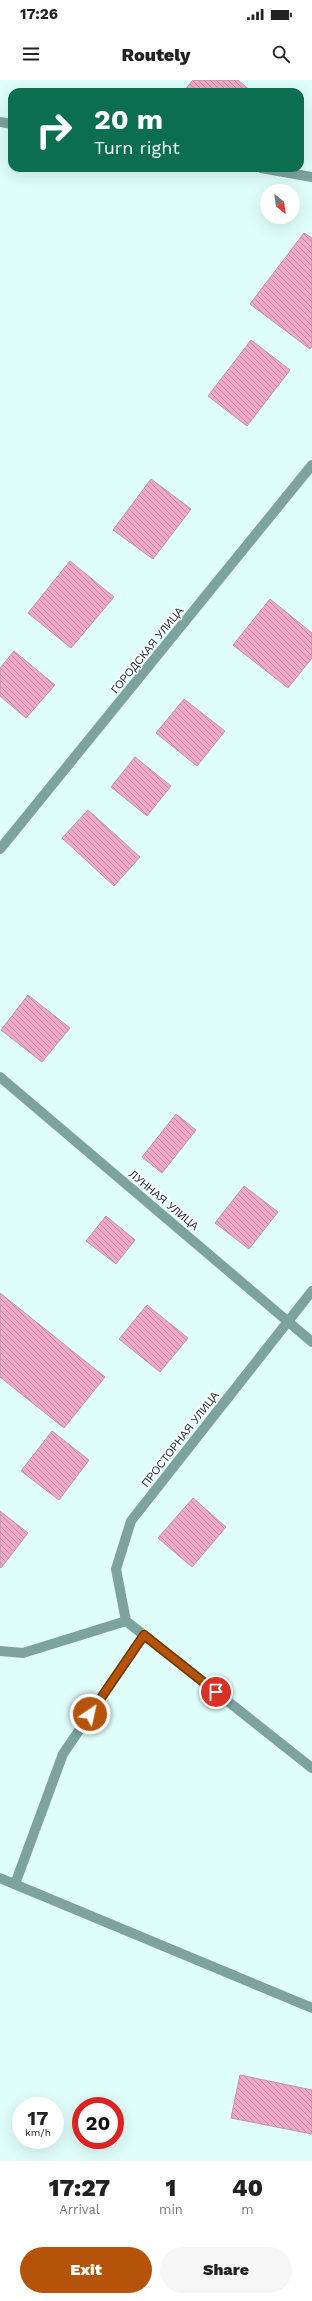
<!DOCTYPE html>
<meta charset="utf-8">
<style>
body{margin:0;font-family:"Work Sans",sans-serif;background:#f6f6f6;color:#222;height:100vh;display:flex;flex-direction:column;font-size:15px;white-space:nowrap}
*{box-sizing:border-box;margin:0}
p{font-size:13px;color:#767676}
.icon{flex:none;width:22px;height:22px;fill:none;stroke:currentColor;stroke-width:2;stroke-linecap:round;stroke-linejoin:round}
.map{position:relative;height:2081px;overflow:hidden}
.drawer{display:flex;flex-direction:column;background:#fff;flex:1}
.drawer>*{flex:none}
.banner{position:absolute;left:8px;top:8px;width:296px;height:84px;border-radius:12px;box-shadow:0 4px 16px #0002;background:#0b6e4f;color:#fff;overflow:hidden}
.needle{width:26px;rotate:151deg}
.buttons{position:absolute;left:260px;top:104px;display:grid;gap:8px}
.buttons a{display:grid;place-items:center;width:40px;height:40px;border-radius:50%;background:#fff;box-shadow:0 4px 16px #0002;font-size:20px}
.speed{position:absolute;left:12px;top:2017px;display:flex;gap:8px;font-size:20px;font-weight:700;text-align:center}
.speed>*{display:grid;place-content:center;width:52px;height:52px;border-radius:50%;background:#fff;box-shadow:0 4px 16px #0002;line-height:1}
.speed small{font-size:10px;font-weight:400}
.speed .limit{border:6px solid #d22;background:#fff;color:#111}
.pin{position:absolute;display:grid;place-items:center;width:34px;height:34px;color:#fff;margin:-17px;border:2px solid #fff;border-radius:50%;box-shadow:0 1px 4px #0007}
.me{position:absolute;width:44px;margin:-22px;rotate:34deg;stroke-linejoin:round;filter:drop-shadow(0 0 3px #0008)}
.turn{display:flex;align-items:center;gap:14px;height:84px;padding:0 20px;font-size:18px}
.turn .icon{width:52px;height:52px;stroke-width:2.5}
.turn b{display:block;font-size:28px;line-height:34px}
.eta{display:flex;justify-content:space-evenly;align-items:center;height:68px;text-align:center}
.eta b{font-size:24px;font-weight:800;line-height:28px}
.action{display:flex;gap:8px;margin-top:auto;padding:8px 20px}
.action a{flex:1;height:46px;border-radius:24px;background:#b45309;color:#fff;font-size:16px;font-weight:800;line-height:46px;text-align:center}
.action a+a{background:#f6f6f6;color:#222}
.status{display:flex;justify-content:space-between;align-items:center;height:28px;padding:0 20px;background:#fff;direction:ltr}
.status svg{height:11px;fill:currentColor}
header{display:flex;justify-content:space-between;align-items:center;height:52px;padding:0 20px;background:#fff;font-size:18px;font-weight:800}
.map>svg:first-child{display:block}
.building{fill:url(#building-back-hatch);stroke:#b799a5}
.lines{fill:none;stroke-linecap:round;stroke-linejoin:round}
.service{stroke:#7da39e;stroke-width:10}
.minor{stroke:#7da39e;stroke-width:10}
.route-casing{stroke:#753606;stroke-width:10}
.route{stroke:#b45309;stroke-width:7}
.labels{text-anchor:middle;stroke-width:3;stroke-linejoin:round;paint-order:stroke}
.street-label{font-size:11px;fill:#233231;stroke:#fff}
</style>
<div class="status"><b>17:26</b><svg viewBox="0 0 49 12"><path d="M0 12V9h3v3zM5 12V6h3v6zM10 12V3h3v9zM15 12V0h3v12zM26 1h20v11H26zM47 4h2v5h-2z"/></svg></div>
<header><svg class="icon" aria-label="menu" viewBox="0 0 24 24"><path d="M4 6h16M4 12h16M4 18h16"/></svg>Routely<svg class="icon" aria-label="search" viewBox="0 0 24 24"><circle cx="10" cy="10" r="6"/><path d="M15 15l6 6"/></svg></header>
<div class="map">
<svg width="312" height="2081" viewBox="0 0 312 2081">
<defs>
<pattern id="building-back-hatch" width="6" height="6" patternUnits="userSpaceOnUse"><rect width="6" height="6" fill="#efa8c7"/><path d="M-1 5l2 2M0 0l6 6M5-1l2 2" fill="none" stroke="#c189a2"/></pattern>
</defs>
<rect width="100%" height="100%" fill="#dffefa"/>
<g class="building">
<polygon points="193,0 238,0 252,12 183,12"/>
<polygon points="304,153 312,158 312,266 310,269 250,224"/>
<polygon points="251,260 290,290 247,346 208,316"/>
<polygon points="151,399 191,429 153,479 113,450"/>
<polygon points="70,481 114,517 71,568 28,533"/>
<polygon points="270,519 312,553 312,578 288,608 233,565"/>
<polygon points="14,571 55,605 26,638 0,616 0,588"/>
<polygon points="184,619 225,651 197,686 156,653"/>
<polygon points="135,677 171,706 147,736 111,707"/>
<polygon points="88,730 140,777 114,806 62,758"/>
<polygon points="28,915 70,948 42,982 1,950"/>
<polygon points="176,1034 196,1050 162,1093 142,1077"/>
<polygon points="244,1106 278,1132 249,1169 215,1143"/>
<polygon points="106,1136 135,1160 116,1184 86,1161"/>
<polygon points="0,1213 105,1297 64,1348 0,1297"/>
<polygon points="147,1225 188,1258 160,1292 119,1259"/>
<polygon points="52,1351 89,1380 59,1420 21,1391"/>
<polygon points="193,1418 226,1447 192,1487 158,1458"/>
<polygon points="0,1431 28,1453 1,1488 0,1487"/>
<polygon points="240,1995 312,2010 312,2054 231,2038"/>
</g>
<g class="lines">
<g class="service">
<polyline points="0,1798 312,1928"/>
<polyline points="15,1804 63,1674 144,1555"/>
</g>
<g class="minor">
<polyline points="0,42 12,44"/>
<polyline points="261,88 312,97"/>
<polyline points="0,769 312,385"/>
<polyline points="0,997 312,1262"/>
<polyline points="126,1541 116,1489 131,1441 312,1211"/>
<polyline points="0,1571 23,1573 126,1541 312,1688"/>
</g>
</g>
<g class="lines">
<g class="route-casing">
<polyline id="route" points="90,1634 144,1555 216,1612"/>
</g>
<use href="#route" class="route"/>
</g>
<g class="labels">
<g class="street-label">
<text transform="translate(147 570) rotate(-51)" y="4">ГОРОДСКАЯ УЛИЦА</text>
<text transform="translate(164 1120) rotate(40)" y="4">ЛУННАЯ УЛИЦА</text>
<text transform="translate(180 1359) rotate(-52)" y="4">ПРОСТОРНАЯ УЛИЦА</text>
</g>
</g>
</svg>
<div class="buttons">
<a><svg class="needle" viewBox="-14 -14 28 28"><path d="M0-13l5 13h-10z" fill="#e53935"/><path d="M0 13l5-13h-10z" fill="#767676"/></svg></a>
</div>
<div class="speed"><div>17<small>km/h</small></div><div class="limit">20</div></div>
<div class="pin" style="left:216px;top:1612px;background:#d93025"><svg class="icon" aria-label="arrive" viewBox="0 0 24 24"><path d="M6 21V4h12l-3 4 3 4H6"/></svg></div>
<svg class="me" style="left:90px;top:1634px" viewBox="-20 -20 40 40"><circle r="17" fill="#b45309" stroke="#fff" stroke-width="3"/><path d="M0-11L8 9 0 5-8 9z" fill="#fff"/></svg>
<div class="banner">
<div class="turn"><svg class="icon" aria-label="right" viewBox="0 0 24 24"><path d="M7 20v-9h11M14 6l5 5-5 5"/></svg><div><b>20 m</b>Turn right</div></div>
</div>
</div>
<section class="drawer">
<div class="eta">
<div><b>17:27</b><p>Arrival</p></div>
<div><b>1</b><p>min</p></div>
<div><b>40</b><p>m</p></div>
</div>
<div class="action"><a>Exit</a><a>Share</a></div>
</section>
